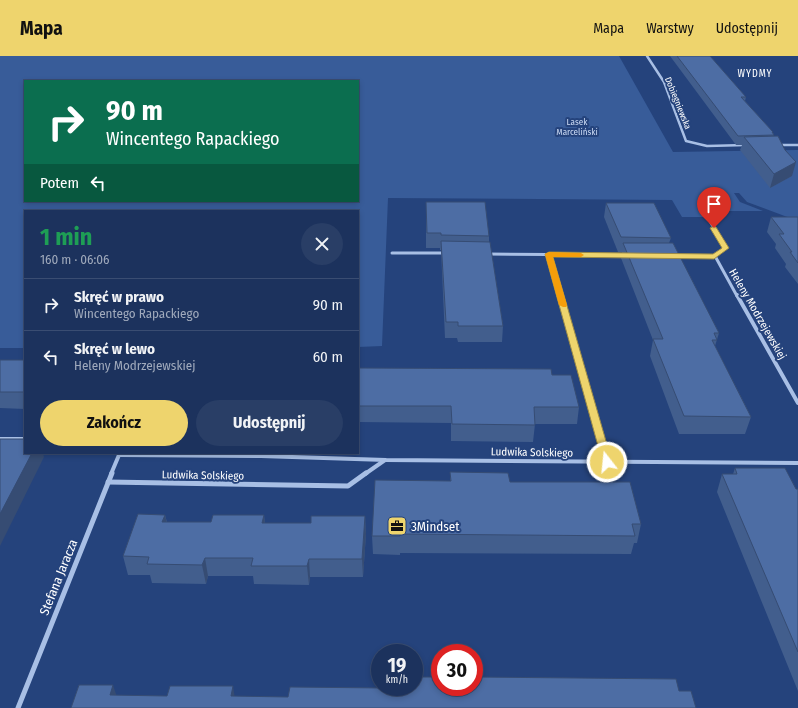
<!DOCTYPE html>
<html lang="pl">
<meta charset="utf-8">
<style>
body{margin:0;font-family:"Fira Sans Condensed",sans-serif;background:#293e66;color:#f1f3f6;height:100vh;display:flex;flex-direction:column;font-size:15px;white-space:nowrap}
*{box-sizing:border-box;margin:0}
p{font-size:13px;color:#a0aabc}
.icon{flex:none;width:22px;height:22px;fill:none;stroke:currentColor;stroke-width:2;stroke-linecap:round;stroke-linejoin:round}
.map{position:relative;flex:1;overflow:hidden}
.details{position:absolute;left:24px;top:154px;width:335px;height:244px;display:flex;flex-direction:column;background:#1c325d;border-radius:0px;box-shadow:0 2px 6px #0003,0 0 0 1px #3a4d72}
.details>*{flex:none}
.hud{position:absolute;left:24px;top:24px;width:335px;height:122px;border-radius:0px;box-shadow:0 2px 6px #0003,0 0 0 1px #3a4d72;background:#0b6e4f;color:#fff;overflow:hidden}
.speed{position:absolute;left:371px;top:588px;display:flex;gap:8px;font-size:20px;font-weight:700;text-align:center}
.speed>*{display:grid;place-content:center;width:52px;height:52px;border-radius:50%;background:#1c325d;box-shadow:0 2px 6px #0003,0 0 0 1px #3a4d72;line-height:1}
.speed small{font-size:10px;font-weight:400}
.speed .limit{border:6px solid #d22;background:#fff;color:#111}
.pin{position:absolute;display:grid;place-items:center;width:34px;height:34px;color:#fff;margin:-41px -17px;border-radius:50% 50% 50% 0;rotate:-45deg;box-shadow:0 0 4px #0007}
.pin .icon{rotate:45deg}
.me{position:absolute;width:44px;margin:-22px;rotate:344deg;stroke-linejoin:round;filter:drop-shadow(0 0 3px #0008)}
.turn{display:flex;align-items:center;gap:14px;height:84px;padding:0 16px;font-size:18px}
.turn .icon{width:52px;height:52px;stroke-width:2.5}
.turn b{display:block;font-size:28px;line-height:34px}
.then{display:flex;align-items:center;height:38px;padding:0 16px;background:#0003;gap:8px;font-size:15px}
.round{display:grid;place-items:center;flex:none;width:42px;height:42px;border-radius:21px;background:#293e66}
.summary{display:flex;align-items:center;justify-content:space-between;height:68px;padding:0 16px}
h1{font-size:24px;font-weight:700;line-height:30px;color:#1e9e55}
.button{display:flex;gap:8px;margin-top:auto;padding:8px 16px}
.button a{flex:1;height:46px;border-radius:24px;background:#eed46d;color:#111;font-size:16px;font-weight:700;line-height:46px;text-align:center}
.button a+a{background:#293e66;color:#f1f3f6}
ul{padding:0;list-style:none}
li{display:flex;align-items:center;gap:12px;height:52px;padding:0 16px;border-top:1px solid #3a4d72}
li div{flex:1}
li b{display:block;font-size:15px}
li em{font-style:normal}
header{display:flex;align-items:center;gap:24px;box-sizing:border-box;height:56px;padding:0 20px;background:#eed46d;color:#111}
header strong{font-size:19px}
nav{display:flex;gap:22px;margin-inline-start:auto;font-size:14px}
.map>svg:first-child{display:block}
.green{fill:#385c99;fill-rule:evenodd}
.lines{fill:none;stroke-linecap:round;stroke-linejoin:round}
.street-far3{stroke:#a8bfe5;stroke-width:2.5}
.street-far2{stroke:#a8bfe5;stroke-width:3}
.street-far1{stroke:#a8bfe5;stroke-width:4}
.street{stroke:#a8bfe5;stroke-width:5}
.wall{fill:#425e8d}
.shaded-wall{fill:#364c73}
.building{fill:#4d6da4;stroke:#364c73}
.route{fill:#eed46d;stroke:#9b8a47}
.slow{fill:#f59e0b}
.labels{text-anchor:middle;stroke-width:4;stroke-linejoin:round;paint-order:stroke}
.far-street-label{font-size:9px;fill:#fff;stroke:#25437c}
.far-park-label{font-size:9px;fill:#cbdaf4;stroke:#25437c}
.far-neighbourhood-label{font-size:10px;letter-spacing:1px;fill:#fff;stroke:#25437c}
.street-label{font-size:11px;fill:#fff;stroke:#25437c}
.near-poi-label{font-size:13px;fill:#fff;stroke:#25437c;text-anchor:start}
.near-street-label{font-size:13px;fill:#fff;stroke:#25437c}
</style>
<header>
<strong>Mapa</strong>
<nav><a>Mapa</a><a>Warstwy</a><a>Udostępnij</a></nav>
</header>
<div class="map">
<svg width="798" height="652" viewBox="0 0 798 652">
<rect width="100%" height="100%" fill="#25437c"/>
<path class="green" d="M0,0H619L673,96L798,94V165L747,146L739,137H734L740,146L763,155H717L721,161H682L672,144L388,142L382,290L358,291V155H25V292H0ZM25,25H358V145H25Z"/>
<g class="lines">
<g class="street-far3">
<polyline points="647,0 664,26 686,85 707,90 746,89"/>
<polyline points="778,89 798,89"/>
</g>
<g class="street-far2">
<polyline points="708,162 726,192 715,200 737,240"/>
<polyline points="392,197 446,197"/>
<polyline points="487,198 626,199"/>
<polyline points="549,198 561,240"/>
<polyline points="675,200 715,200"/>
</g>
<g class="street-far1">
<polyline points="560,239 607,406"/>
<polyline points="737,239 798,347"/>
<polyline points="0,383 25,383"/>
<polyline points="119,397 119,399 261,400 386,404 798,407"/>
<polyline points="111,418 119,399"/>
<polyline points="365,418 385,404"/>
</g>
<g class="street">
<polyline points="108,426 348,430 366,417"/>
<polyline points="18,652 112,417"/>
</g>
</g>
<g class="wall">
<polygon points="670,0 710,0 746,41 745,45 773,76 773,77 774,79 773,80 792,120 770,132 740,94 742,89 736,89"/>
<polygon points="426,146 489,180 489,186 503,270 502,286 458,286 457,282 445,282 441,194 440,194 440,192 426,192"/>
<polygon points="606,147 671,182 669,187 719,277 715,290 751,361 745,378 679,378 650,300 653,284 621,202 622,196 618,196 604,161"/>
<polygon points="771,161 798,161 798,228 785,211 786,208 775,192 776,188 767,176"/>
<polygon points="0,304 25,304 25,353 0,352"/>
<polygon points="358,312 552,319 579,351 577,368 535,368 533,386 451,385 451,367 358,366"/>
<polygon points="735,412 796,433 798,433 798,635 717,436 722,418 733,418"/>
<polygon points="450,416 510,426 641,468 637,487 634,487 631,498 400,497 400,499 373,498 372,480 450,425"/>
<polygon points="165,459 167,466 211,466 264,459 265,467 311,467 365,460 366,478 363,521 310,521 309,529 254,528 253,520 208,520 206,528 152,527 150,519 128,519 123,500"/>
</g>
<g class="shaded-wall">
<polygon points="796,106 792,120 770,132 774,118"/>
<polygon points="32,397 43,397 44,401 0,490 0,458"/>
<polygon points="165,459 169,477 162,466"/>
<polygon points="264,459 266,477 262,467"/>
<polygon points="365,460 366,478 363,521 362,503"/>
<polygon points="205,502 208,520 206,528 202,509"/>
<polygon points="309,503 310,521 309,529 307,510"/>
<polygon points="113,629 119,647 110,639"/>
<polygon points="233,630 236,649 231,640"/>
</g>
<g class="building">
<polygon points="677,0 710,0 746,41 741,41 773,76 772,76 774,79 738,80"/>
<polygon points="778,80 785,94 796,106 774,118 744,81"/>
<polygon points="426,146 485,146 489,180 441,179 441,177 427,177"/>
<polygon points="606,147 654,147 671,182 621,181"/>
<polygon points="771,161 798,161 798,207 790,196 792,196 779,178 784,178"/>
<polygon points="441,185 490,186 503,270 458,270 458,266 446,266"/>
<polygon points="623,187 673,187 719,277 714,277 717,284 712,284 751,361 684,360 653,283 663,283"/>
<rect x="0" y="304" width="25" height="32"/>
<polygon points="358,312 551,313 552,319 571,319 579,351 534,351 535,369 452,368 451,350 358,350"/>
<polygon points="0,383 25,383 25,397 32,397 0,458"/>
<polygon points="735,412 785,412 796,433 798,433 798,596 722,418 737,418"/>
<polygon points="450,416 508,417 510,426 630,426 641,468 632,468 635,480 400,478 400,480 372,480 375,424 451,425"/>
<polygon points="138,458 165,459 162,466 211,466 213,459 264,459 262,467 311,467 311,460 365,460 362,503 309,503 307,510 251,510 253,502 205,502 202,509 147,508 149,501 123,500"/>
<polygon points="414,621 440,621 440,631 474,631 474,621 676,623 679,635 691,635 696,652 71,652 79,629 113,629 110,639 167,640 170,630 233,630 231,640 288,641 290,631 384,632 384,631 414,631"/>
</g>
<polygon class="route" points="714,170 716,171 729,192 714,203 553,201 612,406 607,409 603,408 545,198 549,196 713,198 722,192 710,172"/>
<polygon class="slow" points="549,196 581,197 584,199 581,201 553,201 567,249 566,251 563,251 559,249 545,198"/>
<defs>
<g id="office-square" transform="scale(1)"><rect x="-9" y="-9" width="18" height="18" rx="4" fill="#eed46d" stroke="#25437c"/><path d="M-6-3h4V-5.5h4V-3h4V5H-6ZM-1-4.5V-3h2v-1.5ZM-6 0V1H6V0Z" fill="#111"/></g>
</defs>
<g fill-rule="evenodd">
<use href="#office-square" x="397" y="470"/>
</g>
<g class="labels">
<g class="far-street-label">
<text transform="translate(678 47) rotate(68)" y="3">Dobiegniewska</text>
</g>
<g class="far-park-label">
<text x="577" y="69">Lasek<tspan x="577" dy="10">Marceliński</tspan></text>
</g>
<g class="far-neighbourhood-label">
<text x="755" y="21">WYDMY</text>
</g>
<g class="street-label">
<text transform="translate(758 258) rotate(60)" y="4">Heleny Modrzejewskiej</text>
<text transform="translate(532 396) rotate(1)" y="4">Ludwika Solskiego</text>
<text transform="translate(203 419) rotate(1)" y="4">Ludwika Solskiego</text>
</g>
<g class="near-poi-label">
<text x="411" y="475">3Mindset</text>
</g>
<g class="near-street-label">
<text transform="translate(58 521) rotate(-68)" y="5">Stefana Jaracza</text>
</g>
</g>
</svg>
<div class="speed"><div>19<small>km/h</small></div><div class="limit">30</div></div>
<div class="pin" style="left:714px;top:172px;background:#d93025"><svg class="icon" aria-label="arrive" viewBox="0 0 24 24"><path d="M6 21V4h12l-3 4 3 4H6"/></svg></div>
<svg class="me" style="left:607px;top:406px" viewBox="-20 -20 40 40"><circle r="17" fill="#eed46d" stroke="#fff" stroke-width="3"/><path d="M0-11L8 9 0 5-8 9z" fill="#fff"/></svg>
<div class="hud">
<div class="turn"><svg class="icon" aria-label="right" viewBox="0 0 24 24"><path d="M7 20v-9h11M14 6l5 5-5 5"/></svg><div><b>90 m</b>Wincentego Rapackiego</div></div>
<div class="then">Potem<svg class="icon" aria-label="left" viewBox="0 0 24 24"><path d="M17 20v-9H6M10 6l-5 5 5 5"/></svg></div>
</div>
<section class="details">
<div class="summary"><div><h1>1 min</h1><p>160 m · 06:06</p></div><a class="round"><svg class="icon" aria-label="close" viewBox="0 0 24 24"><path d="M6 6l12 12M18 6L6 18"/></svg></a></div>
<ul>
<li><svg class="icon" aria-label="right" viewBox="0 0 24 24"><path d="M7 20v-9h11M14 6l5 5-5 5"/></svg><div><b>Skręć w prawo</b><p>Wincentego Rapackiego</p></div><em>90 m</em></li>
<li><svg class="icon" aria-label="left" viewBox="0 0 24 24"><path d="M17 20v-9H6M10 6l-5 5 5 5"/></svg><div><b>Skręć w lewo</b><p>Heleny Modrzejewskiej</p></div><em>60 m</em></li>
</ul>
<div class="button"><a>Zakończ</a><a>Udostępnij</a></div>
</section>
</div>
